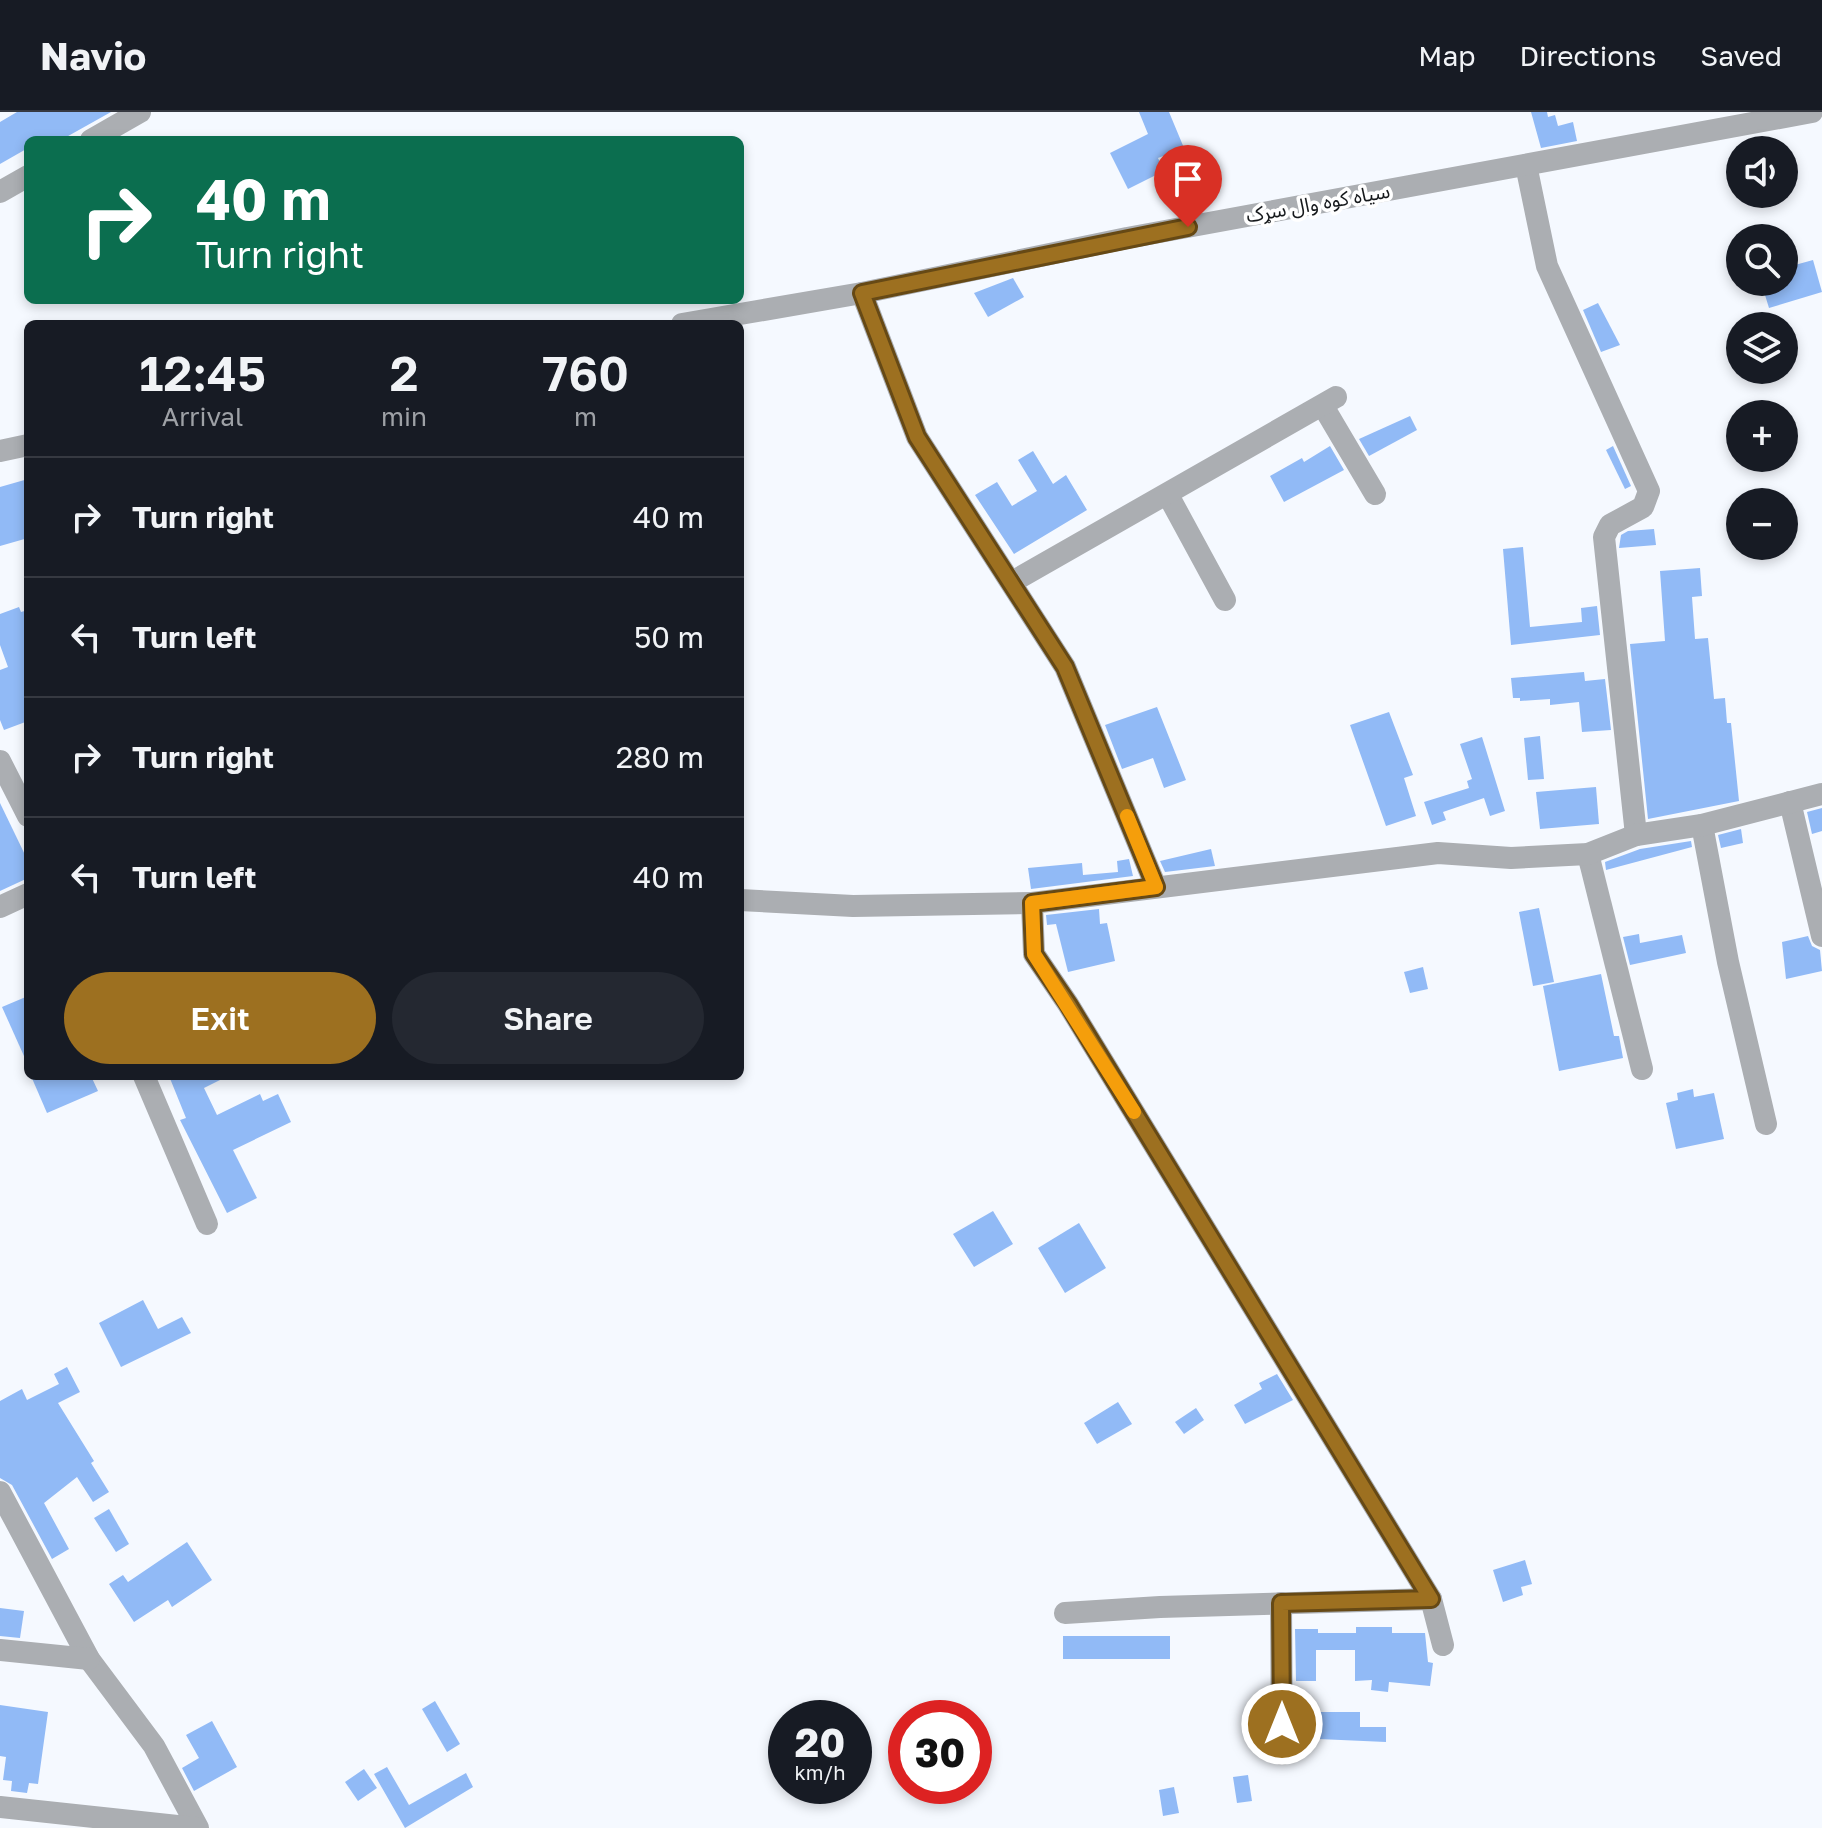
<!DOCTYPE html>
<meta charset="utf-8">
<style>
body{margin:0;font-family:"Golos Text","Noto Sans Arabic",sans-serif;background:#242831;color:#f1f3f6;height:100vh;display:flex;flex-direction:column;font-size:30px;white-space:nowrap}
*{box-sizing:border-box;margin:0}
p{font-size:26px;color:#9ea1a6}
.icon{flex:none;width:44px;height:44px;fill:none;stroke:currentColor;stroke-width:2;stroke-linecap:round;stroke-linejoin:round}
.map{position:relative;flex:1;overflow:hidden}
.sheet{position:absolute;left:24px;top:208px;width:720px;height:760px;display:flex;flex-direction:column;background:#171b24;border-radius:12px;box-shadow:0 4px 12px #0003}
.sheet>*{flex:none}
.top-card{position:absolute;left:24px;top:24px;width:720px;height:168px;border-radius:12px;box-shadow:0 4px 12px #0003;background:#0b6e4f;color:#fff;overflow:hidden}
.fabs{position:absolute;left:1726px;top:24px;display:grid;gap:16px}
.fabs a{display:grid;place-items:center;width:72px;height:72px;border-radius:50%;background:#171b24;box-shadow:0 4px 12px #0003;font-size:40px}
.speed{position:absolute;left:768px;top:1588px;display:flex;gap:16px;font-size:40px;font-weight:700;text-align:center}
.speed>*{display:grid;place-content:center;width:104px;height:104px;border-radius:50%;background:#171b24;box-shadow:0 4px 12px #0003;line-height:1}
.speed small{font-size:20px;font-weight:400}
.speed .limit{border:12px solid #d22;background:#fff;color:#111}
.pin{position:absolute;display:grid;place-items:center;width:68px;height:68px;color:#fff;margin:-82px -34px;border-radius:50% 50% 50% 0;rotate:-45deg;box-shadow:0 0 8px #0007}
.pin .icon{rotate:45deg}
.me{position:absolute;width:88px;margin:-44px;rotate:0deg;stroke-linejoin:round;filter:drop-shadow(0 0 6px #0008)}
.turn{display:flex;align-items:center;gap:28px;height:168px;padding:0 40px;font-size:36px}
.turn .icon{width:104px;height:104px;stroke-width:2.5}
.turn b{display:block;font-size:56px;line-height:68px}
.eta{display:flex;justify-content:space-evenly;align-items:center;height:136px;text-align:center}
.eta b{font-size:48px;font-weight:600;line-height:56px}
.cta{display:flex;gap:16px;margin-top:auto;padding:16px 40px}
.cta a{flex:1;height:92px;border-radius:48px;background:#9d7020;color:#fff;font-size:32px;font-weight:600;line-height:92px;text-align:center}
.cta a+a{background:#242831;color:#f1f3f6}
ul{padding:0;list-style:none}
li{display:flex;align-items:center;gap:24px;height:120px;padding:0 40px;border-top:2px solid #363941}
li div{flex:1}
li b{display:block;font-size:30px}
li em{font-style:normal}
header{display:flex;align-items:center;gap:48px;box-sizing:border-box;height:112px;padding:0 40px;background:#171b24;border-bottom:2px solid #363941}
header strong{font-size:38px}
nav{display:flex;gap:44px;margin-inline-start:auto;font-size:28px}
.map>svg:first-child{display:block}
.building{fill:#91baf6}
.lines{fill:none;stroke-linecap:round;stroke-linejoin:round}
.minor{stroke:#abaeb2;stroke-width:22}
.route-casing{stroke:#664915;stroke-width:20}
.route{stroke:#9d7020;stroke-width:14}
.slow{stroke:#f59e0b;stroke-width:14}
.labels{text-anchor:middle;stroke-width:7;stroke-linejoin:round;paint-order:stroke}
.street-label{font-size:20px;fill:#16191c;stroke:#fff}
</style>
<header>
<strong>Navio</strong>
<nav><a>Map</a><a>Directions</a><a>Saved</a></nav>
</header>
<div class="map">
<svg width="1822" height="1716" viewBox="0 0 1822 1716">
<rect width="100%" height="100%" fill="#f5f9ff"/>
<g class="building">
<polygon points="17,0 111,0 61,28 28,28 28,36 0,52 0,10"/>
<polygon points="1139,0 1169,0 1184,36 1158,46 1164,59 1128,77 1110,41 1148,22"/>
<polygon points="1531,0 1547,0 1548,5 1555,3 1558,14 1573,10 1577,29 1541,36"/>
<polygon points="1813,148 1822,180 1769,196 1761,170 1784,170 1784,156"/>
<polygon points="1013,166 1024,185 988,205 974,181"/>
<polygon points="1598,191 1620,233 1601,240 1583,198"/>
<polygon points="1410,304 1417,318 1369,344 1359,327"/>
<polygon points="1330,334 1344,358 1284,390 1270,364 1302,346 1304,350"/>
<polygon points="1613,334 1631,374 1625,377 1606,338"/>
<polygon points="1033,339 1053,372 1066,363 1087,398 1014,442 975,383 997,370 1012,394 1037,379 1018,348"/>
<polygon points="28,367 28,426 0,434 0,375"/>
<polygon points="1654,417 1656,433 1619,436 1621,423 1628,419"/>
<polygon points="1523,435 1530,515 1582,510 1581,496 1597,494 1600,523 1511,533 1503,437"/>
<polygon points="1700,456 1702,484 1692,485 1695,527 1708,526 1714,587 1725,586 1727,611 1731,611 1739,689 1648,707 1630,532 1665,529 1660,459"/>
<polygon points="19,495 21,500 28,498 28,609 4,618 0,608 0,558 8,555 0,533 0,502"/>
<polygon points="1584,560 1585,569 1605,567 1611,618 1582,620 1579,590 1550,593 1550,587 1520,589 1520,586 1513,586 1511,566"/>
<polygon points="1157,595 1186,668 1164,676 1153,646 1122,657 1105,613"/>
<polygon points="1389,600 1413,663 1404,666 1416,704 1386,714 1350,613"/>
<polygon points="1540,624 1544,667 1528,668 1524,626"/>
<polygon points="1482,625 1505,699 1490,704 1484,686 1443,700 1446,708 1432,713 1424,690 1469,676 1467,669 1472,667 1460,632"/>
<polygon points="1596,675 1599,712 1540,717 1536,680"/>
<polygon points="0,691 28,749 28,766 0,779"/>
<polygon points="1822,696 1822,719 1812,722 1807,700"/>
<polygon points="1741,717 1743,731 1721,736 1718,723"/>
<polygon points="1691,729 1692,735 1606,758 1605,750 1640,737"/>
<polygon points="1211,737 1215,754 1165,760 1160,749"/>
<polygon points="1129,747 1133,764 1031,777 1028,756 1082,751 1083,763 1118,760 1117,749"/>
<polygon points="1539,796 1554,870 1533,874 1519,800"/>
<polygon points="1099,797 1100,812 1107,811 1115,849 1068,860 1056,812 1047,813 1046,803"/>
<polygon points="1639,822 1640,831 1682,823 1686,841 1630,853 1623,825"/>
<polygon points="1808,824 1812,834 1820,838 1822,859 1786,867 1782,830"/>
<polygon points="1423,855 1428,877 1410,881 1404,860"/>
<polygon points="1601,862 1614,924 1619,924 1623,946 1559,959 1543,874"/>
<polygon points="28,884 28,953 2,895"/>
<polygon points="31,964 91,964 98,979 47,1001"/>
<polygon points="169,964 228,964 204,976 217,1003 260,982 263,989 278,982 291,1010 233,1038 257,1086 227,1101 180,1008 186,1006"/>
<polygon points="1693,977 1694,985 1714,981 1724,1027 1676,1037 1666,991 1678,988 1677,981"/>
<polygon points="993,1099 1013,1132 974,1155 953,1122"/>
<polygon points="1079,1111 1106,1156 1065,1181 1038,1136"/>
<polygon points="143,1188 158,1217 182,1205 191,1221 121,1255 99,1211"/>
<polygon points="67,1255 80,1280 58,1291 94,1349 91,1351 109,1380 93,1390 77,1365 44,1391 69,1437 52,1447 12,1373 0,1366 0,1289 22,1277 27,1288 59,1272 54,1262"/>
<polygon points="1277,1262 1293,1288 1245,1312 1234,1293 1262,1277 1259,1271"/>
<polygon points="1118,1290 1132,1312 1097,1332 1084,1311"/>
<polygon points="1196,1296 1204,1308 1184,1322 1175,1310"/>
<polygon points="109,1397 129,1432 116,1440 94,1406"/>
<polygon points="187,1430 212,1468 172,1495 168,1488 134,1510 109,1472 123,1463 128,1470"/>
<polygon points="1525,1448 1532,1472 1521,1475 1523,1483 1503,1490 1493,1458"/>
<polygon points="0,1496 24,1499 20,1526 0,1524"/>
<polygon points="1356,1515 1392,1515 1392,1521 1425,1521 1428,1550 1433,1551 1430,1574 1389,1570 1388,1580 1371,1578 1372,1568 1355,1569 1355,1538 1316,1538 1316,1569 1296,1569 1295,1517 1318,1517 1318,1521 1356,1521"/>
<rect x="1063" y="1524" width="107" height="23"/>
<polygon points="435,1589 460,1632 447,1640 422,1597"/>
<polygon points="0,1593 48,1600 38,1672 29,1671 27,1681 11,1679 12,1669 3,1668 6,1645 0,1644"/>
<polygon points="1296,1600 1360,1600 1360,1615 1386,1615 1386,1630 1296,1626"/>
<polygon points="212,1609 237,1655 194,1679 182,1656 199,1646 186,1623"/>
<polygon points="387,1655 409,1693 466,1661 473,1675 405,1716 374,1662"/>
<polygon points="364,1657 377,1676 358,1689 345,1670"/>
<polygon points="1248,1663 1252,1689 1237,1691 1233,1665"/>
<polygon points="1174,1675 1179,1701 1163,1704 1159,1678"/>
</g>
<g class="lines">
<g class="minor">
<polyline points="91,28 140,0"/>
<polyline points="1526,53 1547,154 1649,379 1643,395 1610,413 1604,425 1636,723"/>
<polyline points="0,80 28,64"/>
<polyline points="862,181 917,325 1065,555 1156,775"/>
<polyline points="682,212 862,181 1127,126 1812,0"/>
<polyline points="1323,294 1375,382"/>
<polyline points="0,339 28,333"/>
<polyline points="1168,383 1225,488"/>
<polyline points="1012,470 1336,285"/>
<polyline points="0,649 28,704"/>
<polyline points="1790,690 1822,824"/>
<polyline points="1702,713 1728,850 1766,1012"/>
<polyline points="1588,742 1642,957"/>
<polyline points="740,788 853,794 1032,791"/>
<polyline points="0,795 28,782"/>
<polyline points="144,964 207,1112"/>
<polyline points="0,1380 89,1547 154,1634 198,1716"/>
<polyline points="1281,1491 1282,1642"/>
<polyline points="1065,1501 1160,1495 1431,1487"/>
<polyline points="1443,1533 1431,1487 1068,892 1034,842 1032,791 1438,741 1511,746 1588,742 1636,723 1702,713 1822,682"/>
<polyline points="0,1538 89,1547"/>
<polyline points="0,1695 196,1716"/>
</g>
</g>
<g class="lines">
<g class="route-casing">
<polyline id="route" points="1188,115 862,181 917,325 1065,555 1156,775 1032,791 1034,842 1068,892 1431,1487 1281,1491 1282,1612"/>
</g>
<use href="#route" class="route"/>
<polyline class="slow" points="1127,704 1156,775 1032,791 1034,842 1134,1000"/>
</g>
<g class="labels">
<g class="street-label">
<text transform="translate(1318 91) rotate(-10)" y="7">سیاه کوه وال سړک</text>
</g>
</g>
</svg>
<div class="fabs">
<a><svg class="icon" aria-label="sound" viewBox="0 0 24 24"><path d="M4 9h4l5-4v14l-5-4H4zM17 9q2 3 0 6"/></svg></a>
<a><svg class="icon" aria-label="search" viewBox="0 0 24 24"><circle cx="10" cy="10" r="6"/><path d="M15 15l6 6"/></svg></a>
<a><svg class="icon" aria-label="layers" viewBox="0 0 24 24"><path d="M12 4l9 5-9 5-9-5zM3 14l9 5 9-5"/></svg></a>
<a>+</a>
<a>−</a>
</div>
<div class="speed"><div>20<small>km/h</small></div><div class="limit">30</div></div>
<div class="pin" style="left:1188px;top:115px;background:#d93025"><svg class="icon" aria-label="arrive" viewBox="0 0 24 24"><path d="M6 21V4h12l-3 4 3 4H6"/></svg></div>
<svg class="me" style="left:1282px;top:1612px" viewBox="-20 -20 40 40"><circle r="17" fill="#9d7020" stroke="#fff" stroke-width="3"/><path d="M0-11L8 9 0 5-8 9z" fill="#fff"/></svg>
<div class="top-card">
<div class="turn"><svg class="icon" aria-label="right" viewBox="0 0 24 24"><path d="M7 20v-9h11M14 6l5 5-5 5"/></svg><div><b>40 m</b>Turn right</div></div>
</div>
<section class="sheet">
<div class="eta">
<div><b>12:45</b><p>Arrival</p></div>
<div><b>2</b><p>min</p></div>
<div><b>760</b><p>m</p></div>
</div>
<ul>
<li><svg class="icon" aria-label="right" viewBox="0 0 24 24"><path d="M7 20v-9h11M14 6l5 5-5 5"/></svg><div><b>Turn right</b></div><em>40 m</em></li>
<li><svg class="icon" aria-label="left" viewBox="0 0 24 24"><path d="M17 20v-9H6M10 6l-5 5 5 5"/></svg><div><b>Turn left</b></div><em>50 m</em></li>
<li><svg class="icon" aria-label="right" viewBox="0 0 24 24"><path d="M7 20v-9h11M14 6l5 5-5 5"/></svg><div><b>Turn right</b></div><em>280 m</em></li>
<li><svg class="icon" aria-label="left" viewBox="0 0 24 24"><path d="M17 20v-9H6M10 6l-5 5 5 5"/></svg><div><b>Turn left</b></div><em>40 m</em></li>
</ul>
<div class="cta"><a>Exit</a><a>Share</a></div>
</section>
</div>
